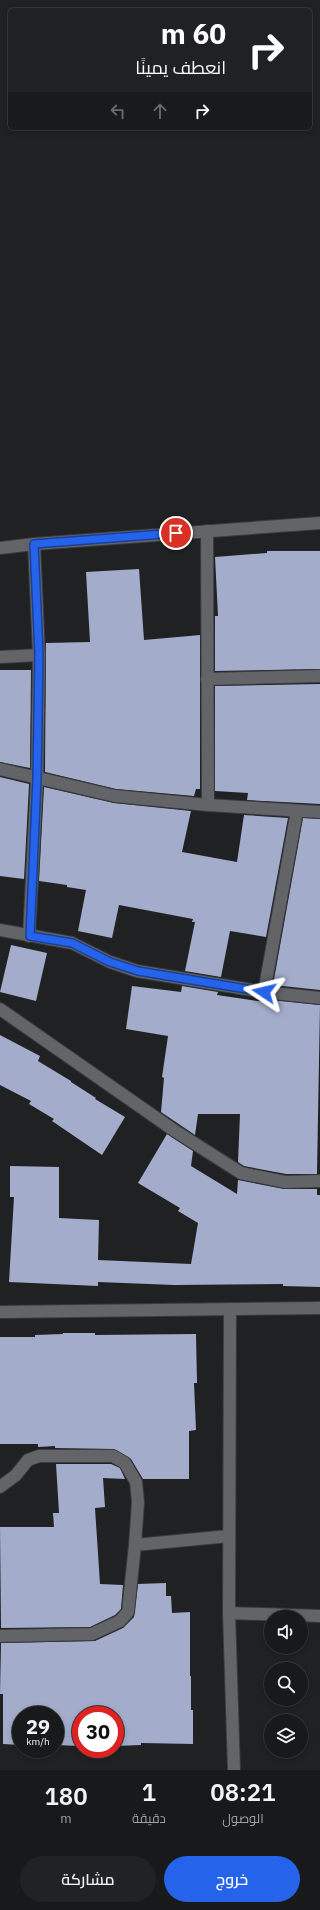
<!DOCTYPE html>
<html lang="ar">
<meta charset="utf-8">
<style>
body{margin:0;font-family:"IBM Plex Sans",Cairo,sans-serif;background:#212223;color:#f1f3f6;direction:rtl;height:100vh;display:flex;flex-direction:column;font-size:15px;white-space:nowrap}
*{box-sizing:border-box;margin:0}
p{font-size:13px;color:#9fa0a2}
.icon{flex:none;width:22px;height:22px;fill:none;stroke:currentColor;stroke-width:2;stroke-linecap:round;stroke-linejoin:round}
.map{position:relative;height:1770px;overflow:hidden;direction:ltr}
.panel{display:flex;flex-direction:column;background:#18191a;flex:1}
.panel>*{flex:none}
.guide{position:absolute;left:8px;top:8px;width:304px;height:122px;border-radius:6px;box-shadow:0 2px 6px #0003,0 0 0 1px #363839;direction:rtl;background:#202124;color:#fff;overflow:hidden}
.buttons{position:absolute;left:264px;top:1610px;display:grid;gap:8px}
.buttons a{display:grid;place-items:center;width:44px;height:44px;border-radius:50%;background:#18191a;box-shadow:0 2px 6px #0003,0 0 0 1px #363839;font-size:20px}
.speed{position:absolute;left:12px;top:1706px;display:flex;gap:8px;font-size:20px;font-weight:700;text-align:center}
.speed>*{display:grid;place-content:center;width:52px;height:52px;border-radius:50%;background:#18191a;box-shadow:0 2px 6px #0003,0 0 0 1px #363839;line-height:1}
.speed small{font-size:10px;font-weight:400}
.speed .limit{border:6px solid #d22;background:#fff;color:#111}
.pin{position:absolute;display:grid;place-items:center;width:34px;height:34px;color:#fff;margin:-17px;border:2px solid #fff;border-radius:50%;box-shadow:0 1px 4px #0007}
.me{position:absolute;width:44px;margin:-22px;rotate:280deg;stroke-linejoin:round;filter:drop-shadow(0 0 3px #0008)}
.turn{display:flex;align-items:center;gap:14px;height:84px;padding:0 20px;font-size:18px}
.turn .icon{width:52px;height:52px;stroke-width:2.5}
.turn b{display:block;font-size:28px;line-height:34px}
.lanes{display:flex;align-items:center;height:38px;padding:0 20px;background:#0003;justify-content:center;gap:20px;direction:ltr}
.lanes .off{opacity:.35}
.eta{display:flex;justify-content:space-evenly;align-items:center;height:68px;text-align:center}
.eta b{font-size:24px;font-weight:600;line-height:28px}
.button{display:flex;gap:8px;margin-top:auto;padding:8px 20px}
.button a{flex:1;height:46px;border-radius:24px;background:#2563eb;color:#fff;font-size:16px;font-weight:600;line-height:46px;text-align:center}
.button a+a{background:#212223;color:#f1f3f6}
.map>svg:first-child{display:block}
.building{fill:#a3acca}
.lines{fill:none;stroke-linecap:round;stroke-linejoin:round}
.street-casing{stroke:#3a3b3e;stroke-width:14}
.street{stroke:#636468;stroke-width:12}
.route-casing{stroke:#184099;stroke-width:10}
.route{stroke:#2563eb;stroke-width:7}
</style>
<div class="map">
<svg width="320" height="1770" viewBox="0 0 320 1770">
<rect width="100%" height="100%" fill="#202123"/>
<g class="building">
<polygon points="267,551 320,551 320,669 215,671 215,616 218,616 215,557 267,553"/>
<polygon points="139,569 144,640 200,635 200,789 196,789 194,796 116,789 45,772 46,643 90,642 86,572"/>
<polygon points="0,670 31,670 30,768 0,762"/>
<polygon points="320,684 320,804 247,800 248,793 215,791 215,686"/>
<polygon points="0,777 29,784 24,879 0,876"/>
<polygon points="44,787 114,803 191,811 182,852 237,862 244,815 288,818 266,937 230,931 221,977 185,971 195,922 192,922 193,919 119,905 112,938 78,931 86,890 67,887 67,885 39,881"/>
<polygon points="303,818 320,819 320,990 273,985"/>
<polygon points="11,945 47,953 36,1001 0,992"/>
<polygon points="132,986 181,992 182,986 218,992 217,995 271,1003 271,1000 320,1005 317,1174 286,1174 244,1166 238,1162 240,1114 198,1114 195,1135 161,1112 164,1078 162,1077 168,1036 126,1029"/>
<polygon points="0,1035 40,1056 38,1061 71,1081 71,1082 96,1098 95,1099 125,1117 102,1155 52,1121 54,1119 29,1104 31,1101 0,1085"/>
<polygon points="167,1134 193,1151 191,1166 237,1194 238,1180 284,1189 317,1189 317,1195 320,1195 320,1287 283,1286 283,1284 174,1285 98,1282 98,1286 9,1282 14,1197 10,1197 10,1166 59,1167 59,1218 99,1220 98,1260 191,1264 198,1223 178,1211 180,1208 138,1183"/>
<polygon points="63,1333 95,1333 95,1335 196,1334 197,1383 194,1383 196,1430 189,1431 189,1479 143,1479 131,1459 113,1449 55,1448 55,1446 38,1447 38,1444 0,1444 0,1337 35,1337 35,1335 63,1334"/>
<polygon points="56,1464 111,1464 120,1468 125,1479 103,1478 105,1507 95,1508 100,1584 123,1585 121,1609 115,1615 90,1627 1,1628 0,1527 54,1527 53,1513 59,1513"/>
<polygon points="166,1583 166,1596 171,1596 172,1613 190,1612 190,1676 191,1676 191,1710 193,1710 193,1744 141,1743 141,1745 115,1746 115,1715 81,1715 81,1746 55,1745 55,1715 21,1715 21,1745 3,1744 3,1694 0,1694 1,1643 95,1641 123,1628 134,1617 138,1584"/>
</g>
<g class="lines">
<g class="street-casing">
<g id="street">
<polyline points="207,531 208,805"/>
<polyline points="0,548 34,544 320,523"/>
<polyline points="0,657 39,655"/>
<polyline points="207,679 320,676"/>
<polyline points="0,769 115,796 208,805 320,812"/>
<polyline points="0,930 72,943 110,962 137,971 264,992 320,998"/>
<polyline points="29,936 37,779 39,655 34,544"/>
<polyline points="264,992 297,811"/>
<polyline points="0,1009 175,1131 241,1173 285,1182 320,1181"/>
<polyline points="230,1309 229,1613 234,1770"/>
<polyline points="0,1312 320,1308"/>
<polyline points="0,1487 16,1475 28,1460 39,1456 113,1456 125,1463 136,1482 138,1502 135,1545 128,1612 120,1621 92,1634 0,1636"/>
<polyline points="135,1545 229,1536"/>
<polyline points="229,1613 320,1616"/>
</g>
</g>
<use href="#street" class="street"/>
</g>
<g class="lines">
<g class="route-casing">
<polyline id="route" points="176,533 34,544 39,654 37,779 30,936 72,943 110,962 138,971 264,992"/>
</g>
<use href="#route" class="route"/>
</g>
</svg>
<div class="buttons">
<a><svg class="icon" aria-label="sound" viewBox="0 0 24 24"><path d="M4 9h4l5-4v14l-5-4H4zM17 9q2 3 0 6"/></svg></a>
<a><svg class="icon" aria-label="search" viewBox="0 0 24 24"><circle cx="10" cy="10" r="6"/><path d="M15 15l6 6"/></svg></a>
<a><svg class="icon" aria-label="layers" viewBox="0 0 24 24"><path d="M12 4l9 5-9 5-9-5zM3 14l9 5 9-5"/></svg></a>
</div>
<div class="speed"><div>29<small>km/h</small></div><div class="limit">30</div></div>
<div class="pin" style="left:176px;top:533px;background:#d93025"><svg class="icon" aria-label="arrive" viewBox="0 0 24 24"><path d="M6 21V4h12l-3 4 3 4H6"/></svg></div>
<svg class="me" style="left:264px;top:992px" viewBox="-20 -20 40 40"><path d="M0-17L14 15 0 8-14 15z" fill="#2563eb" stroke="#fff" stroke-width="4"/></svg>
<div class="guide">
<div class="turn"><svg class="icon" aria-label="right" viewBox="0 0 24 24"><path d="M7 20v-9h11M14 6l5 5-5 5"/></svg><div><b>60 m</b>انعطف يمينًا</div></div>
<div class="lanes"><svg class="icon off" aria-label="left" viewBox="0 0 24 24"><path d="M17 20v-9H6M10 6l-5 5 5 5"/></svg><svg class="icon off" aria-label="ahead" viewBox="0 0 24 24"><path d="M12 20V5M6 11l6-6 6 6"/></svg><svg class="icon" aria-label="right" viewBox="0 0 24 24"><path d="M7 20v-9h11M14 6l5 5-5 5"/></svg></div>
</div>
</div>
<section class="panel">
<div class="eta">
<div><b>08:21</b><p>الوصول</p></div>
<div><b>1</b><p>دقيقة</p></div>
<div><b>180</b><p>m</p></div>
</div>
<div class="button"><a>خروج</a><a>مشاركة</a></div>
</section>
